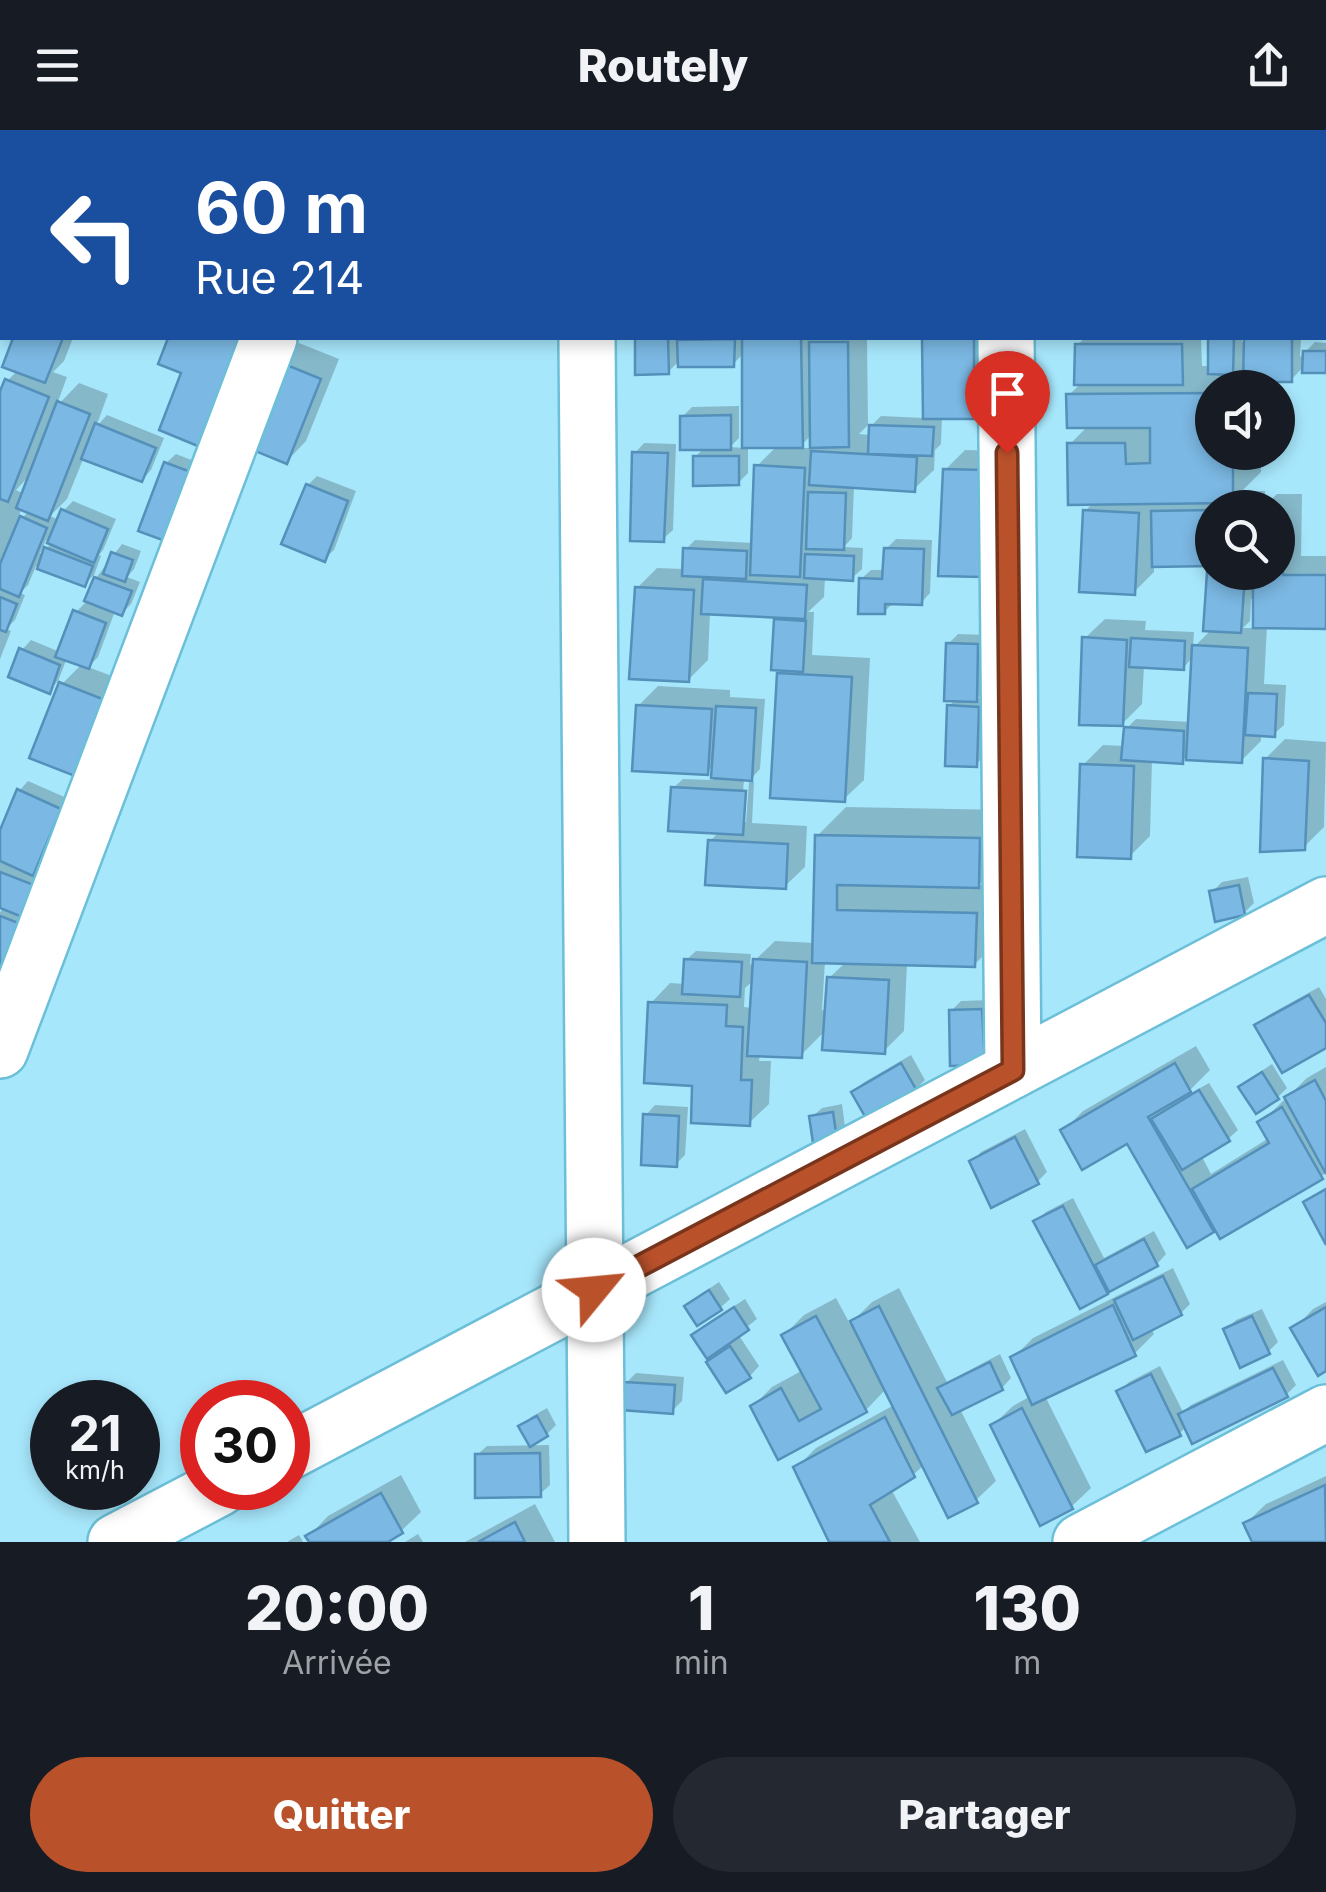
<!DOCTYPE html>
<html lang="fr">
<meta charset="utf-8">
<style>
body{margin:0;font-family:Inter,sans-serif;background:#242831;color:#f1f3f6;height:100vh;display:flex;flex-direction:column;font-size:38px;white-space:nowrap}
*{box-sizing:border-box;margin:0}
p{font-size:32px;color:#9ea1a6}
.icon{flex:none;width:55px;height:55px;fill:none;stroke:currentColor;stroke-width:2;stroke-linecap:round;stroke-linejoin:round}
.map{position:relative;height:1412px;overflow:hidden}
.panel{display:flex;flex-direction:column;background:#171b24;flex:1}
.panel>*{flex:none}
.banner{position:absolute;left:0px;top:0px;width:1328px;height:210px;box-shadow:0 5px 15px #0003;background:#1a4fa0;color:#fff;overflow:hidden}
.fabs{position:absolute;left:1195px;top:240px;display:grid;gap:20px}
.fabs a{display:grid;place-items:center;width:100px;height:100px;border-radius:50%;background:#171b24;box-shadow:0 5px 15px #0003;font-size:50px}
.speed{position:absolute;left:30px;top:1250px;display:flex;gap:20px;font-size:50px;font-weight:700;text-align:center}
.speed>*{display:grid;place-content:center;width:130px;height:130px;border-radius:50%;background:#171b24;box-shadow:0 5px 15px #0003;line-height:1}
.speed small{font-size:25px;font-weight:400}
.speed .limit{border:15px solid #d22;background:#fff;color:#111}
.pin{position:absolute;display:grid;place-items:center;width:85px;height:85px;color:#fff;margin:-102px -42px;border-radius:50% 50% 50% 0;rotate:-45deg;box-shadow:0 0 10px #0007}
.pin .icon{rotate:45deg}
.me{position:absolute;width:110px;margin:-55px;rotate:62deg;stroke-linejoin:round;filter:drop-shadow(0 0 8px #0008)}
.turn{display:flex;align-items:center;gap:35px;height:210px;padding:0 30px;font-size:45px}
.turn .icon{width:130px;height:130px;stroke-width:2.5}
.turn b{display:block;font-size:70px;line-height:85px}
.eta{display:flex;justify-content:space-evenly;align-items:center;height:170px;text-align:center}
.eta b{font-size:60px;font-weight:800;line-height:70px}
.action{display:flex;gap:20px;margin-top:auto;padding:20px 30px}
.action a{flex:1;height:115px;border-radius:60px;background:#b9512b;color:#fff;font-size:40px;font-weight:800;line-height:115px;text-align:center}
.action a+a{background:#242831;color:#f1f3f6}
header{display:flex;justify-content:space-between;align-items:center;height:130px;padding:0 30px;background:#171b24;font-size:45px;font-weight:800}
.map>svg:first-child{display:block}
.shadow{fill:#0003;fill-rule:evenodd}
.building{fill:#7bb8e3;stroke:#5490b9;stroke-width:2.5}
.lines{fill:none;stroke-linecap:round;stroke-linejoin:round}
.minor-casing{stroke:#6cbfd8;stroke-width:60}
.minor{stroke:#fff;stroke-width:55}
.route-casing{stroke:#78351c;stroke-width:25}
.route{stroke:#b9512b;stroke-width:18}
</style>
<header><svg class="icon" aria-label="menu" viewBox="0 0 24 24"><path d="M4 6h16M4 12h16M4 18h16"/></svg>Routely<svg class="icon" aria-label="share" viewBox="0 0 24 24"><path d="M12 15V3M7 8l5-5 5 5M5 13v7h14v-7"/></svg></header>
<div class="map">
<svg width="1326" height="1412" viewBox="0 0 1326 1412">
<rect width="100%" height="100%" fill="#a7e7fc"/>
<g class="shadow">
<polygon points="0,0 9,0 8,2 2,2 0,21"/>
<polygon points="63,0 94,0 100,2 62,2"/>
<polygon points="108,0 143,0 141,2 115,2"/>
<polygon points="158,0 347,0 346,2 157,2"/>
<rect x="639" y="0" width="38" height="2"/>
<rect x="775" y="0" width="31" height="2"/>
<rect x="817" y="0" width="28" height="2"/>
<rect x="930" y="0" width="54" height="2"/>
<rect x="1070" y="0" width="38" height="2"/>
<polygon points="1195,0 1254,0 1254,2 1193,2"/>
<polygon points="1268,0 1317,0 1317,2 1265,2"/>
<rect x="1325" y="127" width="1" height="53"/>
<path d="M15,208H73L64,231L53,242L67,247L56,277L79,253L108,264L96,297L107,285L164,308L151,340L142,350L84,327L67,369L50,386L59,390L63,381L73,371L116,389L103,420L99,425L101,426L94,445L84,454L36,436L28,455L20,463L25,465L15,490L6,499L11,501L0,529V268L7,251L18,240L5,235ZM31,344L24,364L16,360ZM22,378L29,381L15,395ZM46,410L52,413L41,424L40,423Z"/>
<path d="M638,208H677V214L683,208H867L868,295L859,304L871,305V296L881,286L925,288L924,208H993V267L973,287H942L941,314L935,320L934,340L914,359L854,356L852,408L844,417L863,418L862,439L852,448L825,447L824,467L808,482H814L812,525L870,528L864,650L844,669L779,544L785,539L777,491L782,486L710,482L708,530L688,550L637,458L657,438L684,439L686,419L695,410L754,413L757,336L778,315L748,316V343L738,353L695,327L704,318L682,287L692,277L739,276V308L730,317L745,318L744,223L733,234L680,230L668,242L637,243ZM812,304V318H799Z"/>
<path d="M1085,208H1201L1202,236H1210L1211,208H1242V213L1247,208L1301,210L1300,227L1315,212L1326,213V241L1305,235L1291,250H1260V258H1212V322H1261V342L1242,361H1265V375L1277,364H1302L1301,426H1326V496H1267L1264,554L1286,555L1284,595L1274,604H1261V611L1241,631L1189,624L1182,631L1152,629L1150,706L1130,726L1083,635L1103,615L1125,616L1127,598L1136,589L1191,592L1194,526L1183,538L1144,536L1142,574L1122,594L1085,508L1105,489L1146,491L1145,500L1194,502L1193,518L1212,499L1209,443L1212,439V442H1278V378H1212V434L1154,435V442L1134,462L1085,381L1094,372L1070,314L1089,295L1069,265L1081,253L1077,215ZM1251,469H1256L1255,498H1243L1250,491Z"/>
<polygon points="299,213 339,229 306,311 287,331 279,232"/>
<polygon points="644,313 676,314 673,400 663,409 635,323"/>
<polygon points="965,320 1003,321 999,425 945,340"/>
<polygon points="176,324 207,336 182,402 166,333"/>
<polygon points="317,346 356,361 334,420 324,429 308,355"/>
<polygon points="896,409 932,410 930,463 921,473 894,472 884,482 861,449 871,440 885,440 886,419"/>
<polygon points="122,414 141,421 134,439 127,447 140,452 131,474 122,483 115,481 98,527 88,537 128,552 80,645 62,554 82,534 67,528 58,551 49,561 22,520 31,510 60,522 76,482 86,472 96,448"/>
<polygon points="958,504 987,505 985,560 978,568 988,568 986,625 976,634 949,576 956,569 948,514"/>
<polygon points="658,556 730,560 730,567 765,569 760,639 749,651 749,649 744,649 741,692 746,692 749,652 754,652 752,693 807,696 805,737 785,756 710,711 720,701 673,658 683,649 713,650 714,635 707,642 638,576"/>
<polygon points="1285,609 1326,612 1324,697 1304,717 1265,629"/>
<polygon points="28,651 69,669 41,733 33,742 52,750 0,856 0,782 5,777 0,775 0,706 19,661"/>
<path d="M846,677L1007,680V727L979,755H1004L1003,806L974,835L907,833L904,901L884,921L826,900L801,925L760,924L759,931H771L769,974L749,993L695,953L651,873L670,853L685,854L686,830L696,821L751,824L750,835L775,811L815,813L817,706ZM825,831L846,832L829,848L827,881L822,880ZM754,850L753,878L744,877L745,858Z"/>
<polygon points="1248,747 1254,773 1244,783 1212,762 1222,752"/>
<polygon points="1319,857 1326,869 1326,915 1257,895 1267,886"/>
<polygon points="991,870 993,923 984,933 951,881 961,871"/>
<polygon points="1196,916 1210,940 1185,965 1186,966 1209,953 1238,1000 1228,1009 1201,1025 1211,1044 1269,1008 1260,993 1307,948 1326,937 1326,1043 1221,1106 1216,1097 1212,1100 1128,1010 1063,1001 1083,981"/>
<polygon points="911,925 925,950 916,959 868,987 854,962 863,953"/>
<polygon points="1272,934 1287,958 1278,967 1241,957 1251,948"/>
<polygon points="842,974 845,997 836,1006 812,987 822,978"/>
<polygon points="655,975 688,977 685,1025 676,1034 646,985"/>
<polygon points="1025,999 1047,1042 1037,1052 972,1032 981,1022"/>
<polygon points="1073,1068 1104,1128 1154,1101 1166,1124 1157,1134 1081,1176 1036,1091 1046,1082"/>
<polygon points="1173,1138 1190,1174 1181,1183 1151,1198 1154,1204 1134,1224 1045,1266 1091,1358 1071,1377 993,1295 1013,1276 1031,1266 1013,1228 1033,1208"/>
<polygon points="719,1152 730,1169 720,1178 687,1176 697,1167"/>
<polygon points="899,1158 947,1252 1000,1224 1011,1248 1002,1258 960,1279 996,1351 976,1370 924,1335 913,1345 891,1359 920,1412 832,1412 796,1338 816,1318 894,1275 886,1259 866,1280 779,1327 753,1276 772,1257 803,1240 784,1205 804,1185 836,1168 850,1194 872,1172"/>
<polygon points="745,1169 757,1189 738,1204 759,1236 750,1246 727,1259 710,1232 725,1216 694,1206 704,1196"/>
<polygon points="1326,1172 1326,1239 1294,1199 1313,1179"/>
<polygon points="1262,1179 1278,1212 1268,1222 1226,1200 1236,1190"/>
<polygon points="1283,1230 1296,1255 1286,1265 1187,1296 1179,1304 1119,1262 1129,1252 1160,1236 1183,1282 1191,1275"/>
<polygon points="636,1243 684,1247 682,1271 672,1281 626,1253"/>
<polygon points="547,1278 556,1295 547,1304 521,1297 531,1287"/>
<polygon points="549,1315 550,1355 540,1364 477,1325 487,1316"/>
<polygon points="401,1345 421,1382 401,1401 383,1412 312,1412 309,1406 328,1386"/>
<polygon points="1326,1346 1326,1412 1255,1412 1246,1393 1266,1374"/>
<polygon points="535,1374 555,1412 465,1412"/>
<polygon points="418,1404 423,1412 405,1412"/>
<polygon points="299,1405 303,1412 287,1412"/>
</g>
<g class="building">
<polygon points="155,0 262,0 261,2 154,2"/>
<polygon points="13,208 63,208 45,253 2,237"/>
<polygon points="168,208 247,208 217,324 159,300 181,243 158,234"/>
<polygon points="635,208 668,208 669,244 635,245"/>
<polygon points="742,208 801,208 803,318 742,318"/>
<polygon points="922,208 974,208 974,289 923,289"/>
<polygon points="1208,208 1234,208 1233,245 1208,244"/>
<polygon points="1244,208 1292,208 1292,252 1243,252"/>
<polygon points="735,209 734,237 678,237 677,210"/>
<polygon points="809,212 848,212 849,317 810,318"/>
<polygon points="1075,214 1182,214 1183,255 1074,255"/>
<polygon points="1303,221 1326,221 1326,243 1302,243"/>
<polygon points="277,231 321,249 287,334 243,316"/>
<polygon points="5,249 49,267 8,372 0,369 0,261"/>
<polygon points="1212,263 1212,322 1233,322 1233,373 1068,375 1067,313 1125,313 1126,334 1150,333 1150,298 1067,298 1066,264"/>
<polygon points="57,271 90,284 48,391 16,378"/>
<polygon points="731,285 731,320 680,320 680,286"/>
<polygon points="95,293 156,318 142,352 81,329"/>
<polygon points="869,295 934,297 932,326 868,324"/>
<polygon points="811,321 917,327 915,362 809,355"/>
<polygon points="632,322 668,323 664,412 630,411"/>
<polygon points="693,326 739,326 739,355 693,356"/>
<polygon points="164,332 199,345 173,414 138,401"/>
<polygon points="754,335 805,338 800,447 750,445"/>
<polygon points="943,339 984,340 981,447 938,446"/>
<polygon points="306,354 348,371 325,432 281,414"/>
<polygon points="808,362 846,363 844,420 806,419"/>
<polygon points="61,379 108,399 94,433 47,413"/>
<polygon points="1083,380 1139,383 1135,465 1079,462"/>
<polygon points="1212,380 1212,436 1152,437 1151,381"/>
<polygon points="1278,383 1283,383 1283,445 1326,445 1326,499 1253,498 1253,442 1278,442"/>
<polygon points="20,386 47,398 19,467 0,459 0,434"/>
<polygon points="44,417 93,436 85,457 37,439"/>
<polygon points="683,418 747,421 746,449 682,446"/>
<polygon points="884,418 924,419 922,475 885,474 885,484 858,484 859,448 882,449"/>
<polygon points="111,422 133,430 125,452 103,444"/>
<polygon points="805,424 854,426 853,451 804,448"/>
<polygon points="1207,442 1245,444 1241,503 1203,501"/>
<polygon points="94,447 132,461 122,486 84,471"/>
<polygon points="703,449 807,455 805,489 701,484"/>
<polygon points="635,457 694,460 689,552 629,549"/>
<polygon points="0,467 17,474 6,502 0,500"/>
<polygon points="73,480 106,493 89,539 55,527"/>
<polygon points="774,489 806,491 803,542 771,540"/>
<polygon points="1082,507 1127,510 1123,596 1079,595"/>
<polygon points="1131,508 1185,511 1184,540 1129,537"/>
<polygon points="946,513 978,514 977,572 944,571"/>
<polygon points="1192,515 1248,518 1242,633 1186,630"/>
<polygon points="19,518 60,535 50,564 8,547"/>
<polygon points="777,543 852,547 845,672 770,668"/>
<polygon points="59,552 110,572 80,648 29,628"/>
<polygon points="1248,563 1277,564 1275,607 1245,605"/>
<polygon points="636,575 712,579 708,645 632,641"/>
<polygon points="947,575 979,577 977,637 945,636"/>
<polygon points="716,576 756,578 752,651 711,648"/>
<polygon points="1124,597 1184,601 1183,634 1121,630"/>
<polygon points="1263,628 1309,631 1305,720 1260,722"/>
<polygon points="1080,634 1134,636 1131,729 1077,727"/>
<polygon points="671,657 746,661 743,705 668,701"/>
<polygon points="17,659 61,679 33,746 0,731 0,700"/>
<polygon points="815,705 980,708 979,758 837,755 837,780 977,783 975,837 812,833"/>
<polygon points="708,710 788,714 786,759 705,755"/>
<polygon points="0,742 44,759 32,791 0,778"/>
<polygon points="1239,755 1245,785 1215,792 1209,761"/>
<polygon points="0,786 21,794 0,851"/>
<polygon points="684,829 742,832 740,867 682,864"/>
<polygon points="753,829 807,832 802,928 747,926"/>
<polygon points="827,847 889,850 885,924 822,920"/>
<polygon points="1309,865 1326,893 1326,918 1282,943 1254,895"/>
<polygon points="648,872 727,875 726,896 743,897 741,950 752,950 750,996 691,993 692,956 644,953"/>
<polygon points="982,879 985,935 950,936 949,880"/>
<polygon points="901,933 917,961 867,990 851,962"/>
<polygon points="1175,933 1191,962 1148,987 1214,1102 1187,1118 1127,1014 1082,1040 1060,1000"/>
<polygon points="1262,942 1279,969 1256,984 1238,957"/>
<polygon points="1315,950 1326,971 1326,1044 1284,967"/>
<polygon points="1199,960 1230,1011 1182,1040 1151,989"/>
<polygon points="1282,977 1323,1049 1220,1109 1192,1059 1269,1013 1257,992"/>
<polygon points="833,982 837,1009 813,1013 809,986"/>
<polygon points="643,984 679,986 677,1037 641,1035"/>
<polygon points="1015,1007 1039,1054 991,1078 969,1031"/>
<polygon points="1326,1059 1326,1115 1303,1072"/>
<polygon points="1063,1076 1108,1164 1080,1179 1033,1091"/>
<polygon points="1144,1109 1158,1136 1109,1162 1095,1135"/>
<polygon points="1163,1146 1182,1185 1133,1210 1114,1170"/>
<polygon points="709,1160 722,1180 697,1196 684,1176"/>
<polygon points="1113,1175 1136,1226 1032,1275 1010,1227"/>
<polygon points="879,1176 978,1373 948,1388 850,1191"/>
<polygon points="734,1177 749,1200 707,1229 691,1205"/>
<polygon points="1326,1177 1326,1241 1318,1246 1290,1198"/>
<polygon points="816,1186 867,1282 778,1330 750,1276 781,1258 799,1291 821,1279 781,1205"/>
<polygon points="1252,1186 1270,1224 1240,1238 1223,1199"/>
<polygon points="730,1216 751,1248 726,1263 706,1232"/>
<polygon points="990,1232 1003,1260 952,1285 937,1258"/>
<polygon points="1273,1238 1288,1267 1192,1314 1178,1284"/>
<polygon points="1151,1244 1181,1306 1146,1322 1116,1261"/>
<polygon points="624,1252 675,1255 673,1284 621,1280"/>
<polygon points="1022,1278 1073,1379 1040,1396 990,1295"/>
<polygon points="537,1286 548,1306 530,1317 518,1296"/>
<polygon points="885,1287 915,1347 870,1375 890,1412 829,1412 793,1337"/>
<polygon points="540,1323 541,1367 475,1368 475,1324"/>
<polygon points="1325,1355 1326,1412 1252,1412 1243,1393"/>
<polygon points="381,1363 403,1403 388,1412 309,1412 305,1406"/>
<polygon points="515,1392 525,1412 478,1412"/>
</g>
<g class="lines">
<g class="minor-casing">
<g id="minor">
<polyline points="585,0 585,2"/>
<polyline points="1003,0 1003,2"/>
<polyline points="347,2 348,0"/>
<polyline points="587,208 597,1412"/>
<polyline points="1006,208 1013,940"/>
<polyline points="0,920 269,208"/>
<polyline points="288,1322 1326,775"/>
<polyline points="116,1412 219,1358"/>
<polyline points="1081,1412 1326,1283"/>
</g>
</g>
<use href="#minor" class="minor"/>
</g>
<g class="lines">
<g class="route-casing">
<polyline id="route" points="594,1160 1013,940 1007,323"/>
</g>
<use href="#route" class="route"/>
</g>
</svg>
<div class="fabs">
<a><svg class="icon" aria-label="sound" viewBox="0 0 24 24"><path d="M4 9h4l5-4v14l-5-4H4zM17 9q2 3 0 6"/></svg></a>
<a><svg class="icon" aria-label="search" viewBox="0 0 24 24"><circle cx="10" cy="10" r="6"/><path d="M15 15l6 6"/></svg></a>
</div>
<div class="speed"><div>21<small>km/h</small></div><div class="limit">30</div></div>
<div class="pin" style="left:1007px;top:323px;background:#d93025"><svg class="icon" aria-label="arrive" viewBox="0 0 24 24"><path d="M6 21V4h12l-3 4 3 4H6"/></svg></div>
<svg class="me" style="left:594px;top:1160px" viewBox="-20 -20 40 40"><circle r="19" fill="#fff"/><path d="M0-13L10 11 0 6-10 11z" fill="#b9512b"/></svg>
<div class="banner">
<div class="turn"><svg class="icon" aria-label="left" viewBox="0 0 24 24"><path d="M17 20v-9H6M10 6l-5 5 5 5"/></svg><div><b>60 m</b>Rue 214</div></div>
</div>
</div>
<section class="panel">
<div class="eta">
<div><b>20:00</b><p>Arrivée</p></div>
<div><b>1</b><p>min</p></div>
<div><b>130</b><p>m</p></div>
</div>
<div class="action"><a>Quitter</a><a>Partager</a></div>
</section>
